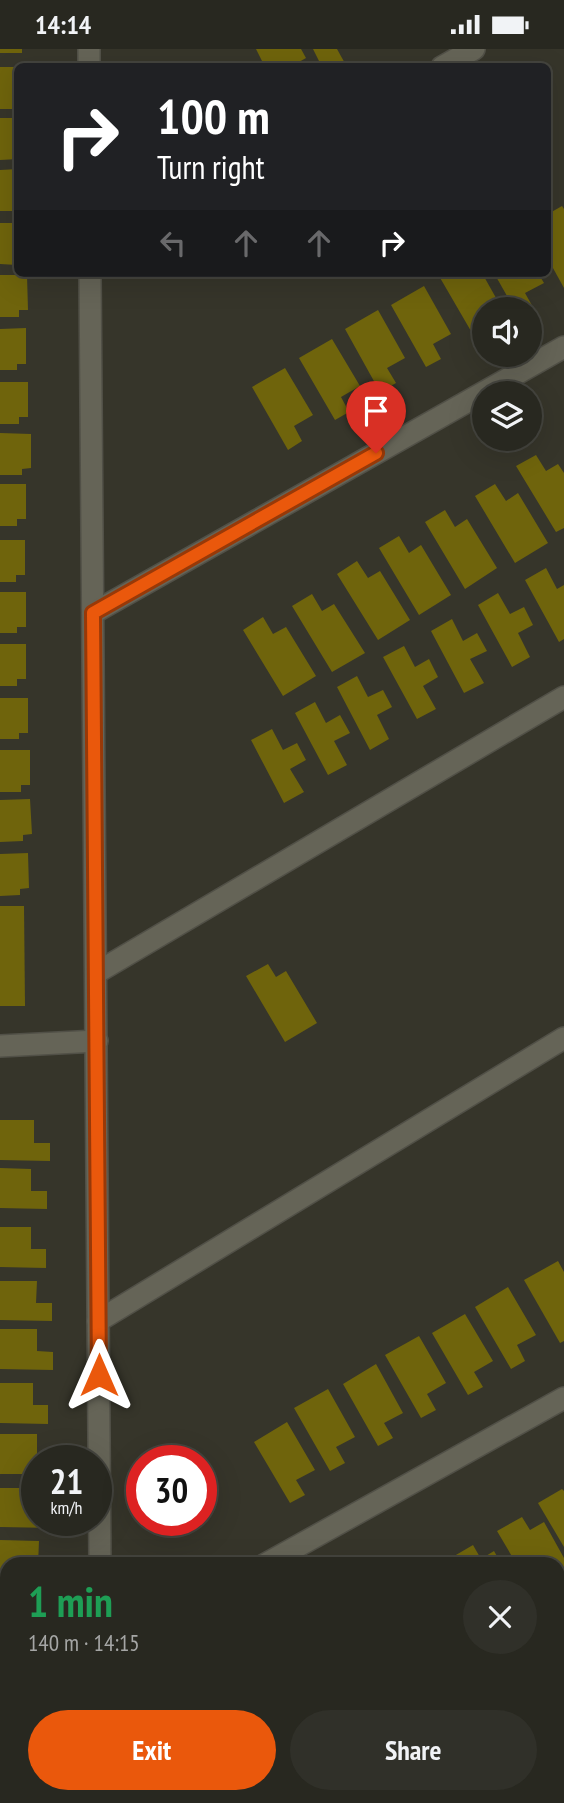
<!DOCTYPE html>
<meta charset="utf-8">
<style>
body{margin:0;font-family:"PT Sans Narrow",sans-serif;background:#303029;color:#f1f3f6;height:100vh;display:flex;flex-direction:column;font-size:26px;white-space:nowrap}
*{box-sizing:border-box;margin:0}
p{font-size:23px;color:#a5a6a5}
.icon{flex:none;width:38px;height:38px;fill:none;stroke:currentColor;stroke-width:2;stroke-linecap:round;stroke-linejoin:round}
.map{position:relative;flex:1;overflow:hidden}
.side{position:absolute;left:0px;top:1508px;width:565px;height:247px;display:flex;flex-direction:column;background:#282820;border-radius:21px 21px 0 0;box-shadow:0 7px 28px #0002,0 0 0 2px #44443e}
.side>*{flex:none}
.top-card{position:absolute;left:14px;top:14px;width:537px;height:214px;border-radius:10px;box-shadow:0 7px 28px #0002,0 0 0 2px #44443e;background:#202124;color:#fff;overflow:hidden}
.tools{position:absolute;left:472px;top:248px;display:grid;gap:14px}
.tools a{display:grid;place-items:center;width:70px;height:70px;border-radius:50%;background:#282820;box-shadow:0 7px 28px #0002,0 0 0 2px #44443e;font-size:35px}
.speed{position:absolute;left:21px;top:1396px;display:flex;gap:14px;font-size:35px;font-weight:700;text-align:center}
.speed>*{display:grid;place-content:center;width:91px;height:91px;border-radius:50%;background:#282820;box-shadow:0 7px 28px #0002,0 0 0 2px #44443e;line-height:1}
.speed small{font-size:18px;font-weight:400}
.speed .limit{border:10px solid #d22;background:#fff;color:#111}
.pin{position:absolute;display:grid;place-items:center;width:60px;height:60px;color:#fff;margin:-72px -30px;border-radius:50% 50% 50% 0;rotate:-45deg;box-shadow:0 0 7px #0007}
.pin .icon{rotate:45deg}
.me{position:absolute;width:77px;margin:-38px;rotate:0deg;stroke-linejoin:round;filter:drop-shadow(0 0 5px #0008)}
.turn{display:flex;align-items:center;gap:24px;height:147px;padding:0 28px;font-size:32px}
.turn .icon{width:91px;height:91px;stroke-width:2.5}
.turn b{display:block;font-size:49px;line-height:60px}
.lanes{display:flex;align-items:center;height:66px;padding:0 28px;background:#0003;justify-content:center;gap:35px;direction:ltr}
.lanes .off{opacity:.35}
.round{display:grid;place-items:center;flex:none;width:74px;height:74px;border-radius:37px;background:#303029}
.summary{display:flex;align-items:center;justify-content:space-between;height:119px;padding:0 28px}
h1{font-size:42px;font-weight:800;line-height:52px;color:#1e9e55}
.cta{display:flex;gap:14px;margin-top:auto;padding:14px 28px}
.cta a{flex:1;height:80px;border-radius:42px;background:#ea580c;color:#fff;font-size:28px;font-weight:800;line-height:80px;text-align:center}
.cta a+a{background:#303029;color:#f1f3f6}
.status{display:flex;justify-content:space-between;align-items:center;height:49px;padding:0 35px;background:#282820;direction:ltr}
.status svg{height:19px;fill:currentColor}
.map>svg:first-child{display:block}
.building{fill:#6f640c}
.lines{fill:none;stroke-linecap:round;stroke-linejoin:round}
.street-casing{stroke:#515047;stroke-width:24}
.street{stroke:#656457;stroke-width:21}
.route-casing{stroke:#983908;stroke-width:18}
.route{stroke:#ea580c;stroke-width:12}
</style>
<div class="status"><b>14:14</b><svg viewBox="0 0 49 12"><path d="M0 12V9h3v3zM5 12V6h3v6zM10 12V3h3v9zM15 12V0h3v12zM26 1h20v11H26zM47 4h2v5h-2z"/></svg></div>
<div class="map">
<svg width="564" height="1754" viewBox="0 0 564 1754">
<rect width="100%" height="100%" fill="#36352a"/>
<g class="building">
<rect x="0" y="0" width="22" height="4"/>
<polygon points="256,0 301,0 306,9 290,18 265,18"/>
<polygon points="313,0 337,0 347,18 322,18"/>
<rect x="0" y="18" width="18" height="42"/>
<polygon points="0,69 18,69 18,110 0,111"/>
<polygon points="18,120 18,156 14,156 15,162 0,162 0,121"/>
<polygon points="562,157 564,160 564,239 548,210 548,165"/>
<polygon points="0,174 18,174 17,216 0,215"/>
<polygon points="445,224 482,224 500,256 491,261 485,261 485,265 481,266 485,272 485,284 475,289 439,227"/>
<polygon points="494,224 538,224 544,234 525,244 534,260 515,261"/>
<polygon points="0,226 27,226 28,261 19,261 19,268 0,268"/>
<polygon points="424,237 451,285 433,295 441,310 426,318 391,256"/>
<polygon points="378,261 405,309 387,319 396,334 380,343 345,280"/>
<polygon points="26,279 26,315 17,315 17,321 0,321 0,280"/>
<polygon points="332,290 360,337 341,348 349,363 335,371 299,309"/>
<polygon points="285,319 313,366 294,377 302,392 288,401 252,338"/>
<polygon points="0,333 28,333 28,368 19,368 19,375 0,375"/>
<polygon points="0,384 31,385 31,419 22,420 22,426 0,426"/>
<polygon points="536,406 546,422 558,415 564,424 564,479 556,483 516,417"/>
<polygon points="0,435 26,435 26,470 17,470 17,477 0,477"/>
<polygon points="495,435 506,452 518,444 548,494 515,514 475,447"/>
<polygon points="445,461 455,478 467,470 497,519 465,540 425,473"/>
<polygon points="399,487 409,504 421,496 451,546 419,566 379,499"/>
<polygon points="0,491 25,491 25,526 16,526 16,533 0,533"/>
<polygon points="357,512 368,529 380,522 410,571 378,591 337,525"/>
<polygon points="546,519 557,540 564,536 564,590 559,593 525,531"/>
<polygon points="0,543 26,543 26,578 17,578 17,584 0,584"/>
<polygon points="498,544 510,565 524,558 533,576 518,584 530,608 512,618 478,556"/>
<polygon points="312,545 322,562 334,555 365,604 332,623 292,557"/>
<polygon points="263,568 273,585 286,578 316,627 283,647 243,581"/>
<polygon points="452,570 463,592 477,584 487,602 470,610 484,634 464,644 431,582"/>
<polygon points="0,595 26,595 26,630 17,630 17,637 0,637"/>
<polygon points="404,597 415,618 429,610 438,628 423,637 436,660 417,670 383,608"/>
<polygon points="357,627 368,648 383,641 392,658 377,666 389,690 370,701 337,638"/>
<polygon points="0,649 28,649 28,684 19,684 19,690 0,690"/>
<polygon points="315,653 326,674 340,666 350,684 334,692 347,716 328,726 295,664"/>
<polygon points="272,680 283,701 297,694 306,711 290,720 304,743 284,754 251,691"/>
<polygon points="0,701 30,701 30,736 21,736 21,743 0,743"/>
<polygon points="30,750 32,785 23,786 23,792 0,793 0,751"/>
<polygon points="28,804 29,839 20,840 20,846 0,847 0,805"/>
<polygon points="0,857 24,857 25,957 0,957"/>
<polygon points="268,915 276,928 286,922 317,974 285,993 246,927"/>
<polygon points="0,1071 34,1071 34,1094 50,1094 50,1112 0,1111"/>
<polygon points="0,1119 31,1120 31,1142 47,1142 47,1160 0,1159"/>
<polygon points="0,1178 31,1178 31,1200 46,1200 46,1219 0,1218"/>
<polygon points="558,1212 564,1223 564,1292 560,1294 524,1231"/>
<polygon points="0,1232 37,1232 36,1254 52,1254 52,1272 0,1271"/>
<polygon points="508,1238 536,1286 517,1296 525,1312 511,1320 475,1258"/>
<polygon points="465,1265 493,1312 474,1323 483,1338 468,1346 432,1284"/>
<polygon points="0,1280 37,1280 37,1302 53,1303 53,1321 0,1320"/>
<polygon points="419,1287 446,1334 427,1345 436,1361 421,1369 385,1306"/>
<polygon points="376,1315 403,1364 384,1374 393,1389 378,1397 343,1335"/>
<polygon points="0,1334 33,1334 33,1356 48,1356 48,1375 0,1374"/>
<polygon points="328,1340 355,1388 336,1398 345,1414 330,1422 294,1359"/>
<polygon points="287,1373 315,1421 296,1431 305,1446 290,1454 254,1393"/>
<polygon points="0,1385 37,1385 37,1408 53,1408 53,1412 37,1412 37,1425 0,1425"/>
<polygon points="0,1439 37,1439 37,1472 54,1472 54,1479 0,1478"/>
<polygon points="562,1440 564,1442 564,1498 538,1454"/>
<polygon points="522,1468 530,1481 544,1473 564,1509 564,1531 558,1534 558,1516 517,1516 497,1482"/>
<polygon points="0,1491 39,1492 38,1516 7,1516 7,1532 0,1532"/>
<polygon points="473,1496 481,1510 494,1502 502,1516 452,1516 449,1510"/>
<rect x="0" y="1542" width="7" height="40"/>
<polygon points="564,1558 564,1595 558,1585 558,1561"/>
<rect x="0" y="1595" width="7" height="40"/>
<rect x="0" y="1646" width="7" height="40"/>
<rect x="0" y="1701" width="7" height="40"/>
<polygon points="227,1748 271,1748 274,1754 216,1754"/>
<polygon points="283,1748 330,1748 333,1754 287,1754"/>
<polygon points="342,1748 369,1748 370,1750 363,1754 346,1754"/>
</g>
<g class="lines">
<g class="street-casing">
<g id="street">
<polyline points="89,0 89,18"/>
<polyline points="442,18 474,0"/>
<polyline points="90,224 100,1516"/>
<polyline points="93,564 564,298"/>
<polyline points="96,924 564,648"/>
<polyline points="0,997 97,992"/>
<polyline points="98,1272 564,989"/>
<polyline points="264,1516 564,1349"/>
<polyline points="558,1725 564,1721"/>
<polyline points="102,1748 102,1754"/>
<polyline points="508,1754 518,1748"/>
</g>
</g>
<use href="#street" class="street"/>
</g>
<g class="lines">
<g class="route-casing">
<polyline id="route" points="99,1326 93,564 376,404"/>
</g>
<use href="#route" class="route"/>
</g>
</svg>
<div class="tools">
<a><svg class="icon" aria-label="sound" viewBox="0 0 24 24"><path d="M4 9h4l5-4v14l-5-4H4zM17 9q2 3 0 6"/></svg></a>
<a><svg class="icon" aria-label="layers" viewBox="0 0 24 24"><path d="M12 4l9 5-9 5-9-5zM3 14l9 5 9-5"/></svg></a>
</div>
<div class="speed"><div>21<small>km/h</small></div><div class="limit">30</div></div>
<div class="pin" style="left:376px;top:404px;background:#d93025"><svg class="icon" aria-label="arrive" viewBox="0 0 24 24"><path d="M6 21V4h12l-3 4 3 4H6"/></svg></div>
<svg class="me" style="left:99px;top:1326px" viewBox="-20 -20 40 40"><path d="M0-17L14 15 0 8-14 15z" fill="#ea580c" stroke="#fff" stroke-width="4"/></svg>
<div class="top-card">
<div class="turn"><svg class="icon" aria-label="right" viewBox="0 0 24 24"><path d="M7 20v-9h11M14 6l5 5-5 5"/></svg><div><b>100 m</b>Turn right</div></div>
<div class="lanes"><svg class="icon off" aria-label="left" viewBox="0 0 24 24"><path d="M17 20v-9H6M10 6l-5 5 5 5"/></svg><svg class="icon off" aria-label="ahead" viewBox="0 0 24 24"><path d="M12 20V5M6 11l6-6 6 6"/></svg><svg class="icon off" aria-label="ahead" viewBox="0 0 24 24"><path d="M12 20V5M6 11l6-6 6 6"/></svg><svg class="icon" aria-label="right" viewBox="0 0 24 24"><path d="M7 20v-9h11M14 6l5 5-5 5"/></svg></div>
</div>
<section class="side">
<div class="summary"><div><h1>1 min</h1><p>140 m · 14:15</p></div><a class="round"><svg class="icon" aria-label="close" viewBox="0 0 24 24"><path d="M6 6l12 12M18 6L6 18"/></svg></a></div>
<div class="cta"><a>Exit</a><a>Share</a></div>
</section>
</div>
